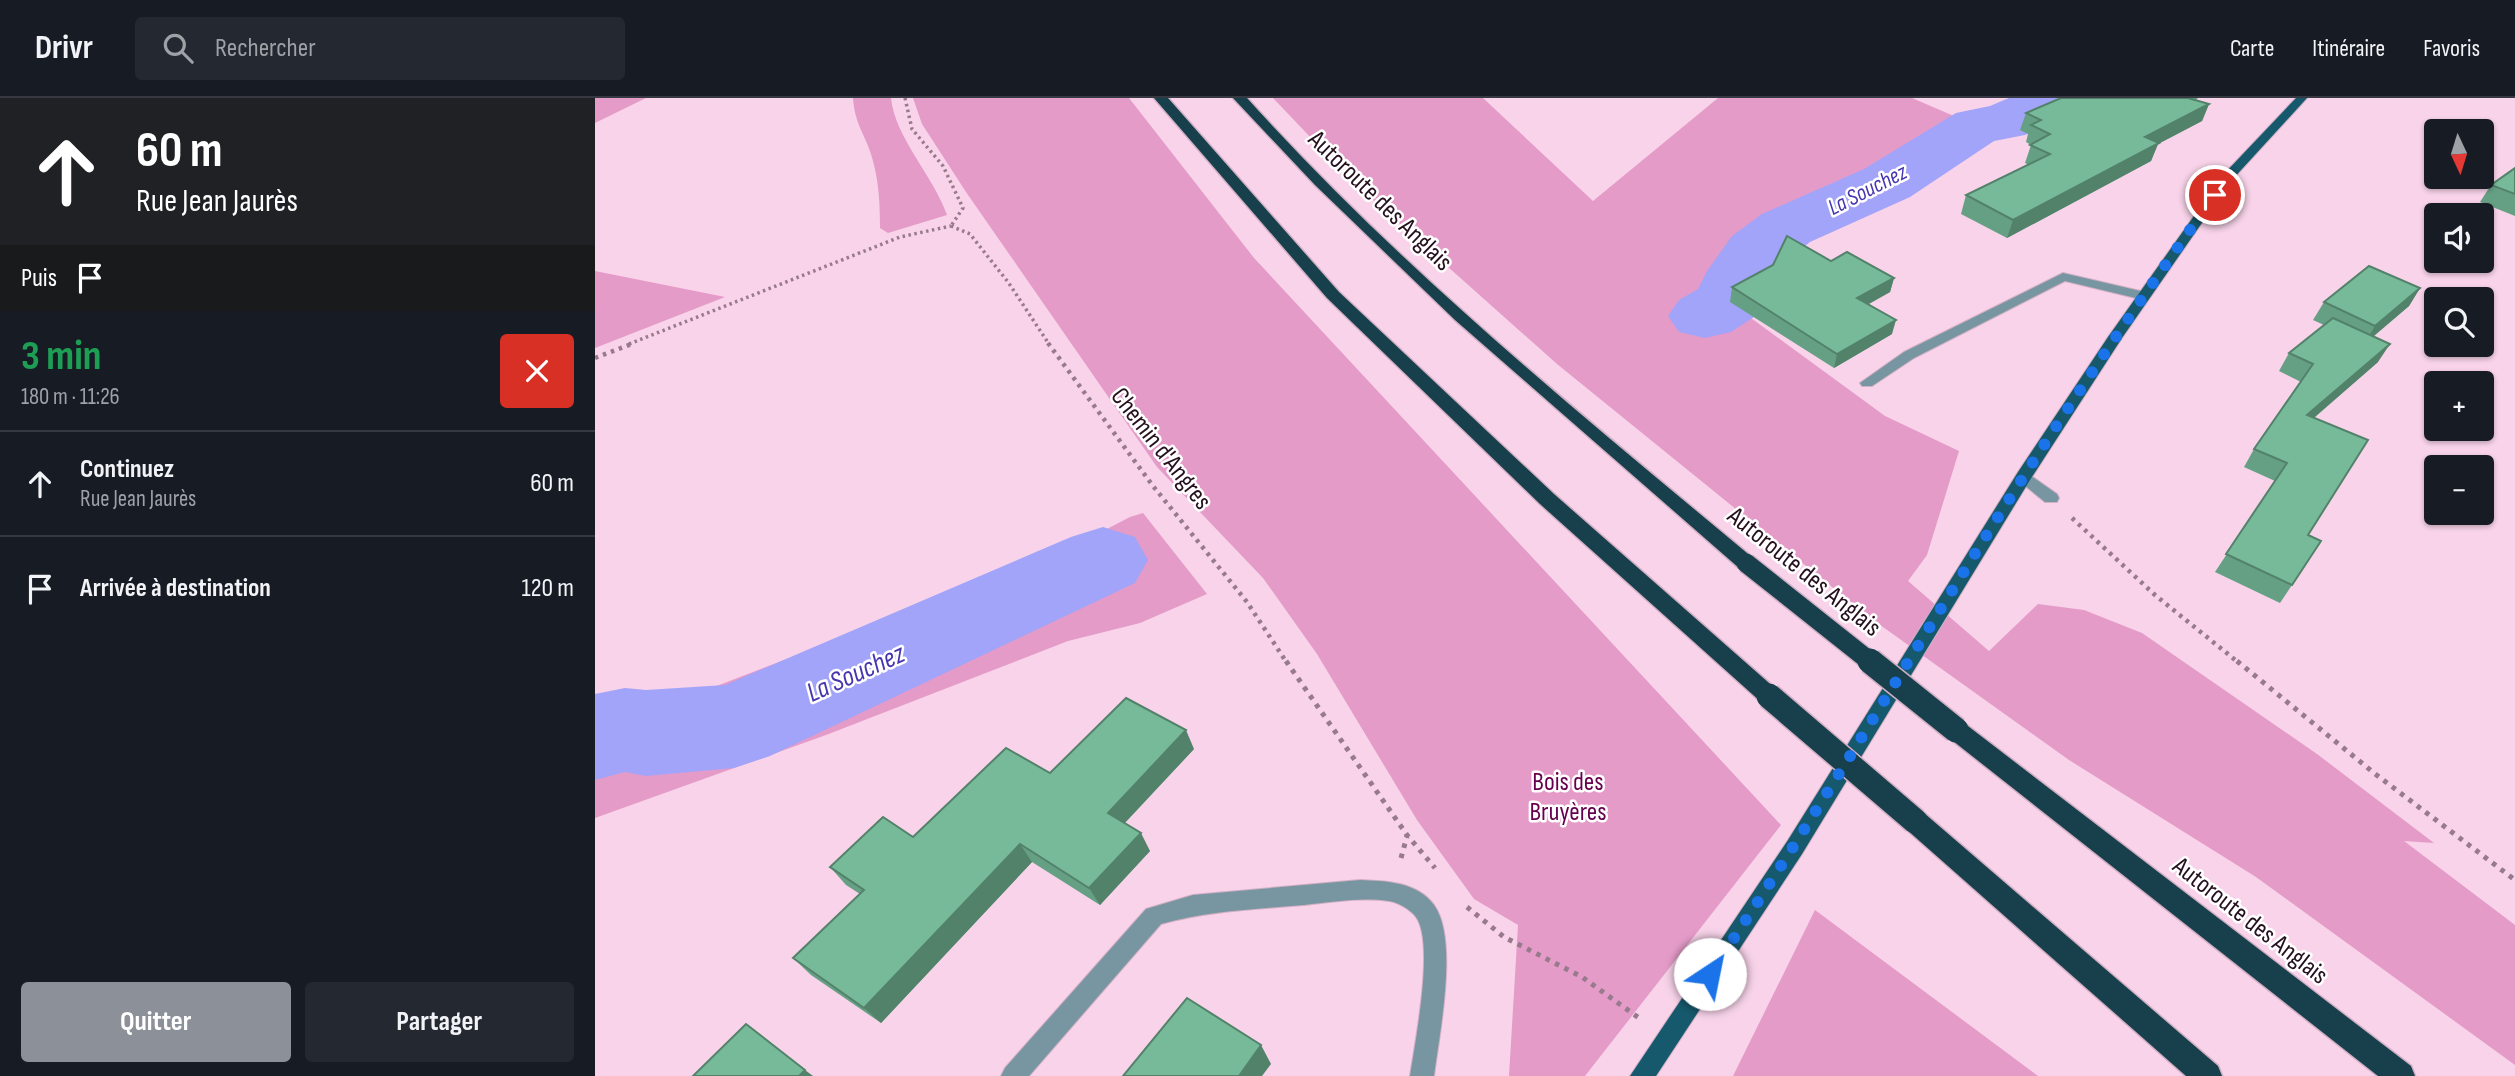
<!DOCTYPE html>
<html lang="fr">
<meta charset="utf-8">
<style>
body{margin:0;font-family:"Sofia Sans Condensed",sans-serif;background:#242831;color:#f1f3f6;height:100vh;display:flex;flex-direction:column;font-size:26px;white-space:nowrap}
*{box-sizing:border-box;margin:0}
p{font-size:23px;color:#9ea1a6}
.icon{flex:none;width:38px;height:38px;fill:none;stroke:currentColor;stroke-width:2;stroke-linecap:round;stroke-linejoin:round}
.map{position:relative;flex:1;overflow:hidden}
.side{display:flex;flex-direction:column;background:#171b24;width:595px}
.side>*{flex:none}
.banner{background:#202124;color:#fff;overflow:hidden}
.needle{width:46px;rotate:176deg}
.buttons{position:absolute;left:1829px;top:21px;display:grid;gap:14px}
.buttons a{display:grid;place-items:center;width:70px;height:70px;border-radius:7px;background:#171b24;box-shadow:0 2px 5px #0004;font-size:35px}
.pin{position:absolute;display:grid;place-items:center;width:60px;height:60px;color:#fff;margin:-30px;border:4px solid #fff;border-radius:50%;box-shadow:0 2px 7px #0007}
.me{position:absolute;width:77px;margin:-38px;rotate:34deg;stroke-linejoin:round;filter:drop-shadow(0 0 5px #0008)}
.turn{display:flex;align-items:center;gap:24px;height:147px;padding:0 21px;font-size:32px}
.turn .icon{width:91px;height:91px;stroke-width:2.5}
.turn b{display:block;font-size:49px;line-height:60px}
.then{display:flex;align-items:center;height:66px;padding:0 21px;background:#0003;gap:14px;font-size:26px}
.round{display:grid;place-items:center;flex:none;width:74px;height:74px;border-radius:7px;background:#242831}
.head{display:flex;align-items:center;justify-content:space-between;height:119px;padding:0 21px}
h1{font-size:42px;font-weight:700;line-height:52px;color:#1e9e55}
.cta{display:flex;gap:14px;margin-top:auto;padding:14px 21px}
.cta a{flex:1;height:80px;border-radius:7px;background:#8c9099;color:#fff;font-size:28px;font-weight:700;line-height:80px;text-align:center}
.cta a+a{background:#242831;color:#f1f3f6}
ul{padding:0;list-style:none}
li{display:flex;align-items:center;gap:21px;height:105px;padding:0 21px;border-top:2px solid #363941}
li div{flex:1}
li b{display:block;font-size:26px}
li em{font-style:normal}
header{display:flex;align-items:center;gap:42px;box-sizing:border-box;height:98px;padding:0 35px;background:#171b24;border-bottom:2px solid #363941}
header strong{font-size:33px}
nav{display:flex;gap:38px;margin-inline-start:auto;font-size:24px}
.search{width:490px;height:63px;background:#242831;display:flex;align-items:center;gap:18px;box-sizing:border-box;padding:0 24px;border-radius:7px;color:#9ea1a6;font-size:26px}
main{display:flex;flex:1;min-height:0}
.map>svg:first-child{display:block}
.green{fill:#e49bc8}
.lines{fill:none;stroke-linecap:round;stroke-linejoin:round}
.river{fill:#a2a4fa;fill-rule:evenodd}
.minor-casing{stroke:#d2b0c4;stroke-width:2}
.major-casing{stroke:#d2b0c4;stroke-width:2}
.highway-casing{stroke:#d2b0c4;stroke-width:3}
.path-far2{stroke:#987a8d;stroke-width:3.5;stroke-dasharray:2.5 3.5;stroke-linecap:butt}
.path-far1{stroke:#987a8d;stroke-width:4.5;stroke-dasharray:3.5 5;stroke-linecap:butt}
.path{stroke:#987a8d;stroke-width:5;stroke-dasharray:4.5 6;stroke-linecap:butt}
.minor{fill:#7896a1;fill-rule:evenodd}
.major{fill:#16586c;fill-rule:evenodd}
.highway{fill:#173f4c;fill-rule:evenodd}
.highway-bridge-far1-casing{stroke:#d2b0c4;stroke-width:22;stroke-linecap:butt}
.highway-bridge-casing{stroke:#d2b0c4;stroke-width:28;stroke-linecap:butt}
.highway-bridge-far1{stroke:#173f4c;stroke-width:19}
.highway-bridge{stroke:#173f4c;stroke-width:25}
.wall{fill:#66a084}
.shaded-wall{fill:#53826b}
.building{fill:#77ba99;stroke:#53826b;stroke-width:2}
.route{stroke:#1a73e8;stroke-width:12;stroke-dasharray:0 21.6}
.labels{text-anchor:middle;stroke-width:5;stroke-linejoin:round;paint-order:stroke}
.far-water-label{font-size:23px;font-style:italic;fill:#4735b0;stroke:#fff}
.street-label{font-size:26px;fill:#25101e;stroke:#fff}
.park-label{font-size:26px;fill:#67014e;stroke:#fff}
.water-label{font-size:28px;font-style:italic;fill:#4735b0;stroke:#fff}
</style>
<header>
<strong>Drivr</strong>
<div class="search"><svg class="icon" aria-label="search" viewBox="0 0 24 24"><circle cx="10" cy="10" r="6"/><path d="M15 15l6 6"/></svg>Rechercher</div>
<nav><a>Carte</a><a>Itinéraire</a><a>Favoris</a></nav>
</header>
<main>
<section class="side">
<div class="banner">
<div class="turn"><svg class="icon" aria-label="ahead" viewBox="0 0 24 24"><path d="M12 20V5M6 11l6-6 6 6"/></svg><div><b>60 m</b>Rue Jean Jaurès</div></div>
<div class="then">Puis<svg class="icon" aria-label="arrive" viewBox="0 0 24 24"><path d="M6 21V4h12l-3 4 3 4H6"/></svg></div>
</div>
<div class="head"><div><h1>3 min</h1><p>180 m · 11:26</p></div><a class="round" style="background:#d93025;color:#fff"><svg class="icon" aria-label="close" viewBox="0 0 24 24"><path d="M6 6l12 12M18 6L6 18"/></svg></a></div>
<ul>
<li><svg class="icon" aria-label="ahead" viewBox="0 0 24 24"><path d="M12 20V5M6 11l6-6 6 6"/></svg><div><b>Continuez</b><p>Rue Jean Jaurès</p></div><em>60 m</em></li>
<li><svg class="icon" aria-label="arrive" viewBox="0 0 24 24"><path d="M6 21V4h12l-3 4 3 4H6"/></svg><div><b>Arrivée à destination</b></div><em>120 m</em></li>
</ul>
<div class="cta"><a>Quitter</a><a>Partager</a></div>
</section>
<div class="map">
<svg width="1920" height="978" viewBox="0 0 1920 978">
<rect width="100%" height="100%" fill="#f8d3e9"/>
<g class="green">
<polygon points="0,0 51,0 0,25"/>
<path d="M258,0H296C300,40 338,77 352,117L293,135L285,130C285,107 284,85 278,63C272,38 260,29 258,0Z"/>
<polygon points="318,0 534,0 659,160 1186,727 990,978 914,978 923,827 879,801 822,722 722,556 668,480 562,369 371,94 327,26"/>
<polygon points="678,0 888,0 998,103 1123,0 1317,0 1382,28 1292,85 1191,130 1161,153 1147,173 1134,204 1290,318 1364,353 1332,457 1313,483 1394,553 1443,506 1489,512 1547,535 1722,656 1839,745 1809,743 1920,827 1920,967 1661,779 1474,662 1274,519 962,266 760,86"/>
<polygon points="0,173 130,199 0,250"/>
<polygon points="548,415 612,496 545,525 473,543 231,637 0,720 0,601 106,594 460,458 535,419"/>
<polygon points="1220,812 1443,978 1138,978"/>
</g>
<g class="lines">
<g class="river">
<polygon points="1414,0 1492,0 1484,12 1430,37 1399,43 1315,99 1215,144 1186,167 1169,204 1159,219 1136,234 1110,240 1084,234 1073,218 1084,202 1103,191 1112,173 1137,138 1167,116 1269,71 1361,15 1395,8"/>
<polygon points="508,429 540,439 553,462 540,485 175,658 139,670 51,678 30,674 0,682 0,596 30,590 51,592 130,587 476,439"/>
</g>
<g class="minor-casing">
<g id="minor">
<polygon points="1468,175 1554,195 1556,198 1549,202 1470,183 1319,260 1277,288 1267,288 1265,285 1309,254"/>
<polygon points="1429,373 1462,396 1464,400 1462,404 1450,404 1423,382 1421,378"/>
<path d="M765,782C791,783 822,784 839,807C864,842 844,937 839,978H815C820,945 840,845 821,819C816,812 803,804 794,803C766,799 737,804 709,807C661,811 612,813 566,826L434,978H406L410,970L551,811L598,797Z"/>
</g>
</g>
<g class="major-casing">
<polygon id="major" points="1701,0 1712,0 1636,83 1527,240 1435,382 1207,756 1061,978 1035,978 1193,742 1423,374 1513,239 1628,77"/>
</g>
<g class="highway-casing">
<g id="highway">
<polygon points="559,0 573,0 744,194 959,396 1182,592 1185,598 1182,604 1174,607 1166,604 945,406 732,200"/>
<path d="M638,0H652C804,169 984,315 1158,460L1161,465L1158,470L1151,473L1144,470L860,222L720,87Z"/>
<polygon points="1361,622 1369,625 1816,968 1820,978 1783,978 1353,639 1349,632 1353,625"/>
<polygon points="1320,712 1329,715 1623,968 1627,978 1591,978 1311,731 1308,723 1311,715"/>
</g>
</g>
<g class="path-far2">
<polyline points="310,0 317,31 348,68 368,110 356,128"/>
<polyline points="356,128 375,136 413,184 454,246"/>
<polyline points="34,246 305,139 356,128"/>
</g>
<g class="path-far1">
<polyline points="453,245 558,388 652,504 692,565"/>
<polyline points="0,260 39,245"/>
<polyline points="1477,420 1560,497 1644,565"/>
</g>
<g class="path">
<polyline points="691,563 812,737 840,770"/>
<polyline points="1642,563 1779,675 1920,782"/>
<polyline points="806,760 812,738"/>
<polyline points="872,809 909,839 987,879 1044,920"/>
</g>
<use href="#minor" class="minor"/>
<use href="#major" class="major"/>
<use href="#highway" class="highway"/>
<g class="highway-bridge-far1-casing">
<polyline id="highway-bridge-far1" points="1151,465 1277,565"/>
</g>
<g class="highway-bridge-casing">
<g id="highway-bridge">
<polyline points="1275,563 1361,632"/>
<polyline points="1174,598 1320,723"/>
</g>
</g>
<use href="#highway-bridge-far1" class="highway-bridge-far1"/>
<use href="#highway-bridge" class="highway-bridge"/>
</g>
<g class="wall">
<polygon points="1466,0 1603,0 1601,2 1614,6 1607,23 1563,46 1556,63 1412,140 1366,116 1371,97 1434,67 1430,65 1436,47 1431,44 1433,36 1425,32 1431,15"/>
<polygon points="1920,70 1920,118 1885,104 1896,87"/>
<polygon points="1299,180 1295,194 1274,206 1297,236 1239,270 1135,204 1137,189"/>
<polygon points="1825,190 1814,208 1778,239 1783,264 1719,320 1713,437 1697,487 1685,505 1620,474 1680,383 1649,369 1659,351 1706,284 1684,273 1694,255 1729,227 1718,222 1729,204"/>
<polygon points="599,651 530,725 555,753 505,807 437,764 286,925 216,877 198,860 265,796 251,787 235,769 318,739 455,675"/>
</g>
<g class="shaded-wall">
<polygon points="1614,6 1607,23 1563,46 1556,63 1412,140 1418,122 1550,39"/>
<polygon points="1299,180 1295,194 1259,214 1262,200"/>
<polygon points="1825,190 1814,208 1769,246 1780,228"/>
<polygon points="1301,222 1297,236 1239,270 1242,256"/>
<polygon points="1795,246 1783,264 1701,335 1712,317"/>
<polygon points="591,632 599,651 522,733 513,715"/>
<polygon points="546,735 555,753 505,807 494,790"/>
<polygon points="425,746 437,764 286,925 269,910"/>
<polygon points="666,947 676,966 667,978 644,978"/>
<polygon points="210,972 218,978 204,978"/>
</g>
<g class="building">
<polygon points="1466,0 1593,0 1614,6 1550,39 1564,45 1418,122 1371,97 1455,56 1435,47 1455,36 1436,27 1446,22 1431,15"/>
<polygon points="1920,70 1920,96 1896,87"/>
<polygon points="1192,138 1236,163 1252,154 1299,180 1262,200 1301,222 1242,256 1137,189 1178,167"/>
<polygon points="1774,168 1825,190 1780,228 1729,204"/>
<polygon points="1738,220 1795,246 1712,317 1773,342 1713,437 1726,443 1697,487 1631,456 1692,365 1659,351 1718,266 1694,255"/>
<polygon points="531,600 591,632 513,715 546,735 494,790 425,746 269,910 198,860 269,792 235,769 288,719 318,739 411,650 455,675"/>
<polygon points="592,900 666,947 644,978 528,978"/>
<polygon points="151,926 210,972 204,978 98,978"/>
</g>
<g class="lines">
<path class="route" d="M1115,876C1225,713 1323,544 1429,378C1490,283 1554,189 1620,97"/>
</g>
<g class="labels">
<g class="far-water-label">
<text transform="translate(1272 91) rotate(-27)" y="8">La Souchez</text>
</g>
<g class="street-label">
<text transform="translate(786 102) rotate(44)" y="9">Autoroute des Anglais</text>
<text transform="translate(567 350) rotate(52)" y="9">Chemin d'Angres</text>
<text transform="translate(1210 473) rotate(39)" y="9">Autoroute des Anglais</text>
<text transform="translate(1656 822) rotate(38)" y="9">Autoroute des Anglais</text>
</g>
<g class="park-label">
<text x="973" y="692">Bois des<tspan x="973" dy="30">Bruyères</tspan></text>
</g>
<g class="water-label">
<text transform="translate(260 574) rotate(-24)" y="10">La Souchez</text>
</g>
</g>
</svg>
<div class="buttons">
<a><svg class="needle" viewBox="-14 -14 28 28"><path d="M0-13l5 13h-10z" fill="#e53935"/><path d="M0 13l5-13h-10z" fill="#9ea1a6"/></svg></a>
<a><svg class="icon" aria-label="sound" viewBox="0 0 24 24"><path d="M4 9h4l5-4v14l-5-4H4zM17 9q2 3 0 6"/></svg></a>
<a><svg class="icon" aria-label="search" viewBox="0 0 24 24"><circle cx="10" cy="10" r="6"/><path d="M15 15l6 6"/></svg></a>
<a>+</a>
<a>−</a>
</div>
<div class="pin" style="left:1620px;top:97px;background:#d93025"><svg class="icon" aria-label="arrive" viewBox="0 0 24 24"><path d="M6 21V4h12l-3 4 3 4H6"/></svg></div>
<svg class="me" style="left:1115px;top:876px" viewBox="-20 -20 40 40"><circle r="19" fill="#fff"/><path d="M0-13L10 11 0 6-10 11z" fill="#1a73e8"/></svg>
</div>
</main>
